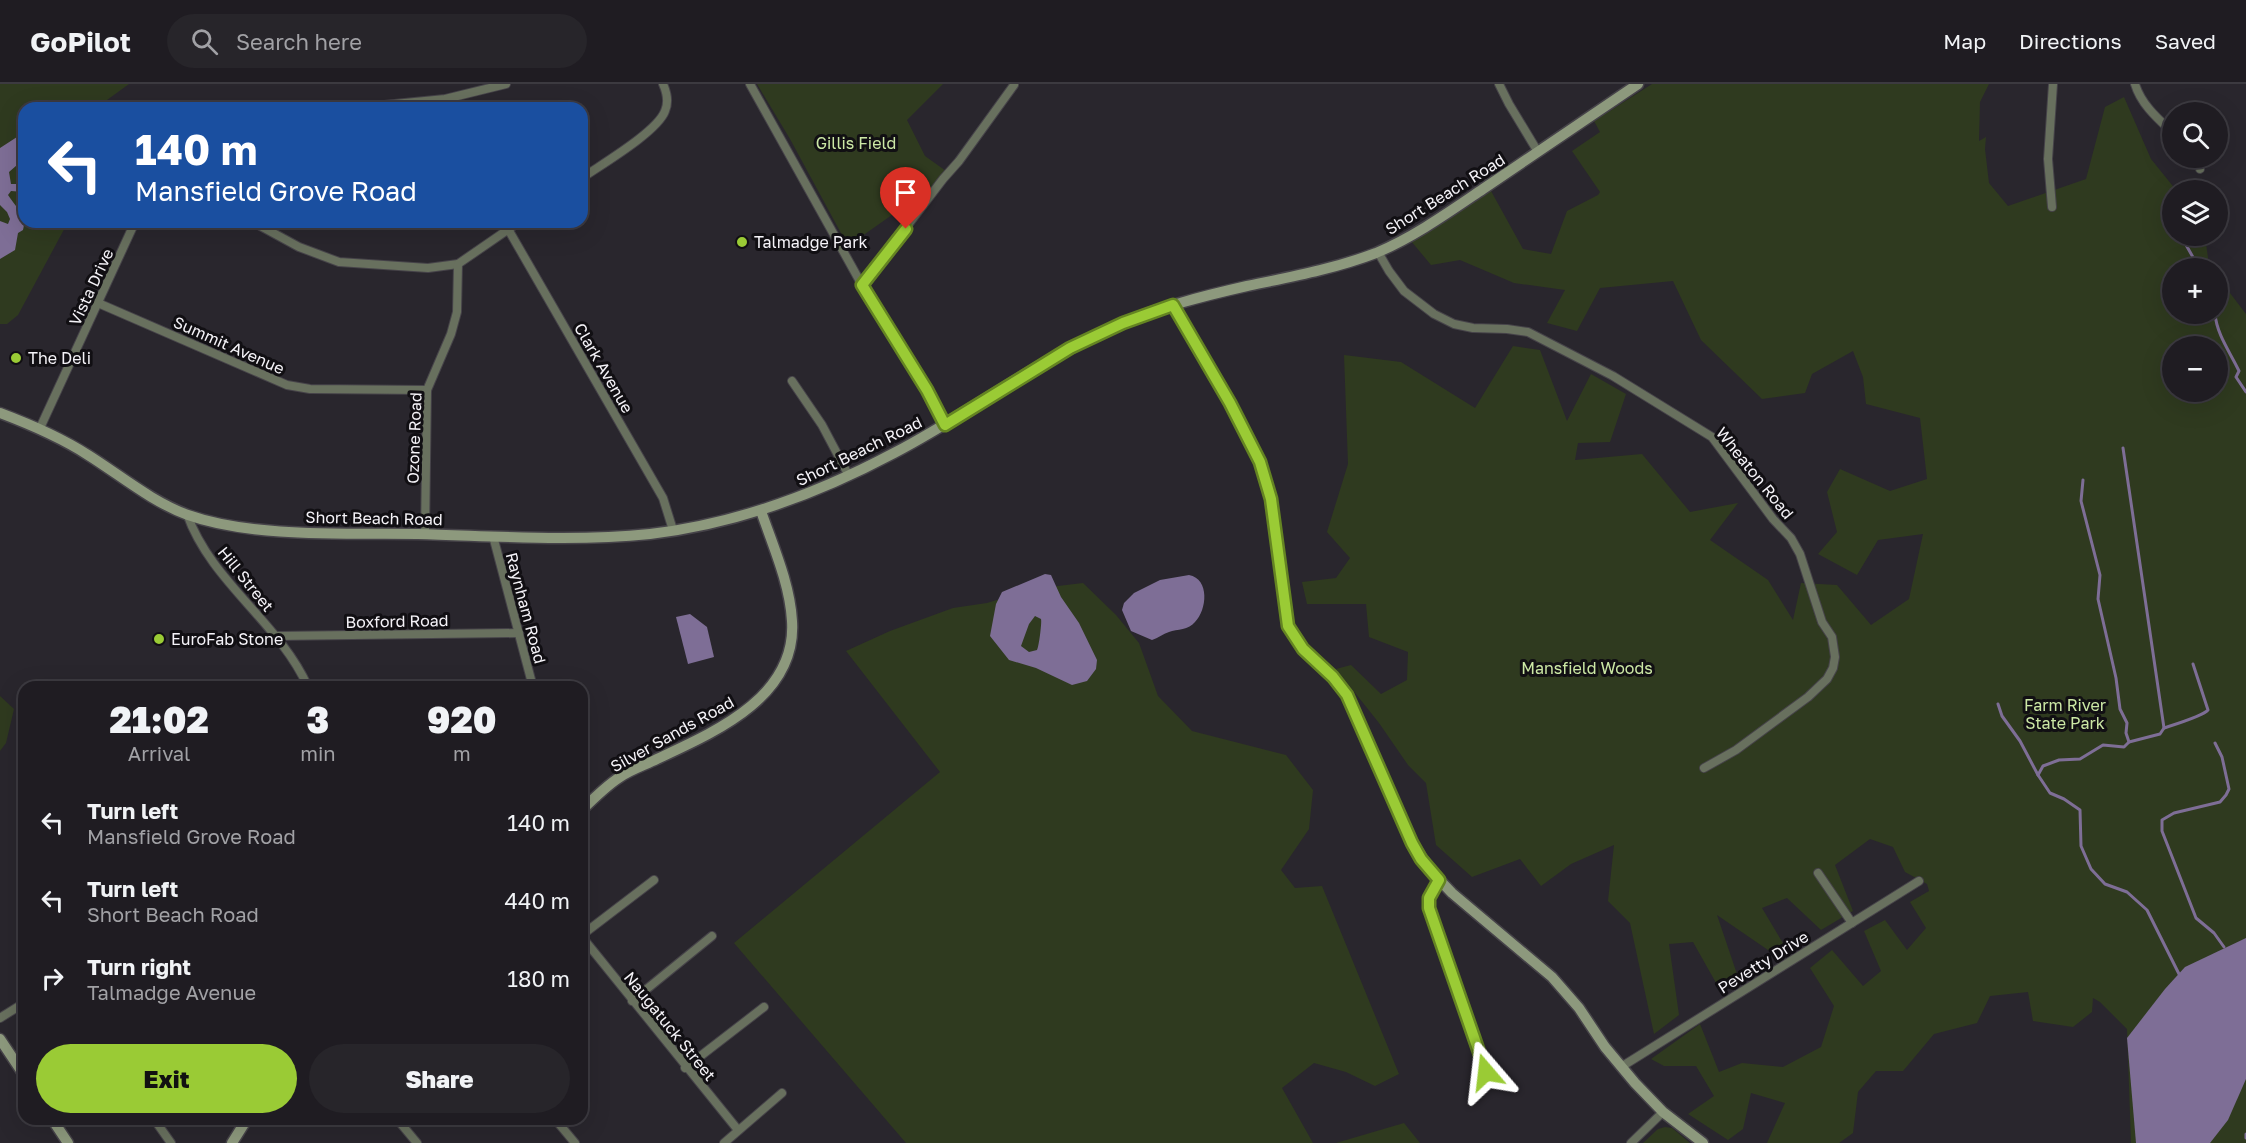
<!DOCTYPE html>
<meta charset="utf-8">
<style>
body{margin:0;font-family:"Golos Text",sans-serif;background:#27252a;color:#f1f3f6;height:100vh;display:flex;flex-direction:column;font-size:22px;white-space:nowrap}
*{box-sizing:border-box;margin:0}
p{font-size:20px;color:#a1a1a5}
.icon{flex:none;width:33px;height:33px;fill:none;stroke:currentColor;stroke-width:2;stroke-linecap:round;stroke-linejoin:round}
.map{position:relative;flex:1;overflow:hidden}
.drawer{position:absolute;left:18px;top:597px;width:570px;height:444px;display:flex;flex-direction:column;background:#1f1c22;border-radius:18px;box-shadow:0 6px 24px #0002,0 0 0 2px #3c3a40}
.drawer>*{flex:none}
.top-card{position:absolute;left:18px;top:18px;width:570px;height:126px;border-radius:18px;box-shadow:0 6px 24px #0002,0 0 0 2px #3c3a40;background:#1a4fa0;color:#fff;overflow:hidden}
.fabs{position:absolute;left:2162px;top:18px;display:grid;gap:12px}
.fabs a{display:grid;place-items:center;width:66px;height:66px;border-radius:50%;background:#1f1c22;box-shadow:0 6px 24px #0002,0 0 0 2px #3c3a40;font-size:30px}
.pin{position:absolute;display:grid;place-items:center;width:51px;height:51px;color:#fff;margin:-62px -26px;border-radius:50% 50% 50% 0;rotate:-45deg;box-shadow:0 0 6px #0007}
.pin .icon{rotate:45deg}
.me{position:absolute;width:66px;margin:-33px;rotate:343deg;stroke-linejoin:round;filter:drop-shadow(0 0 4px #0008)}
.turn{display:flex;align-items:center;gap:21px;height:126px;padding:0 18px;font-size:27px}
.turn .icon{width:78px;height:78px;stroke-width:2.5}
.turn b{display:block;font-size:42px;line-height:51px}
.eta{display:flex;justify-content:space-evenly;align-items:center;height:102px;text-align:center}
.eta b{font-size:36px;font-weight:800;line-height:42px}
.cta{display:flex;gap:12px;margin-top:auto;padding:12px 18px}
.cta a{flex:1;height:69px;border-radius:36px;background:#9acb35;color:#111;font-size:24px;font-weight:800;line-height:69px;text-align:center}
.cta a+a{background:#27252a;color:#f1f3f6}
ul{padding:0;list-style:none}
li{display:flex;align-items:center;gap:18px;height:78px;padding:0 18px}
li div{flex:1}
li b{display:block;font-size:22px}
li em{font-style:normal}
header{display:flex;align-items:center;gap:36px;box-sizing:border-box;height:84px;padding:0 30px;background:#1f1c22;border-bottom:2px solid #3c3a40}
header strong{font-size:28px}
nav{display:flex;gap:33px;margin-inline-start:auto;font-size:21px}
.search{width:420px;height:54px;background:#27252a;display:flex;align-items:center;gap:15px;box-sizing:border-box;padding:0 21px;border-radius:33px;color:#a1a1a5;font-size:22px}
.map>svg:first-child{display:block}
.green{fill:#2f3a1f;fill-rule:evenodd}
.water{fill:#7e6e96;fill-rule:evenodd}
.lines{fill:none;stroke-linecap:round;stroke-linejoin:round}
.stream{stroke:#7e6e96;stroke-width:3}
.street-casing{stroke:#464349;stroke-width:10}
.secondary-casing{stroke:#464349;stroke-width:13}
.street{stroke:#68705e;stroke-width:8}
.secondary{stroke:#8d997d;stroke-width:10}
.route-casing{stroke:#648422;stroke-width:15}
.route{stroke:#9acb35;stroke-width:10}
.poi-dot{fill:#9acb35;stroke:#110f13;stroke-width:2}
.labels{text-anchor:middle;stroke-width:6;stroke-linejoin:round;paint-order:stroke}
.park-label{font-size:16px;fill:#cce8a5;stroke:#110f13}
.street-label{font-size:16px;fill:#f5f3f8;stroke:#110f13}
.poi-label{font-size:16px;fill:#f5f3f8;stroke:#110f13;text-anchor:start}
</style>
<header>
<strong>GoPilot</strong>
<div class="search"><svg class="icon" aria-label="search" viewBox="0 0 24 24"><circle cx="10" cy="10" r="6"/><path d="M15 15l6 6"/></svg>Search here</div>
<nav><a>Map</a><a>Directions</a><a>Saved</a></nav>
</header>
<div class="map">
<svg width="2246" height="1059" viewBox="0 0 2246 1059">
<rect width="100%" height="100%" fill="#29262d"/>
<g class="green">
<polygon points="0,0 129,0 96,24 24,24 24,138 68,138 18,231 7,240 0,240"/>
<polygon points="757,0 943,0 907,36 925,72 946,87 908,135 899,126 848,162 790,55"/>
<path d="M1652,0H1989L1980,18L1979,57L1986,53L1985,65L1989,99L2008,122L2086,95L2105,23L2124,13L2151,75L2176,106H2172V152H2205L2209,181L2211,184H2172V230H2217V192L2246,230V1059H2131L2127,945L2100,918L2093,914L2092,928L2073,943L2033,937L2028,908L1990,912L1977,939L1934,950L1903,987H1876L1858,1008L1853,1049L1839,1059H1767L1785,1019L1751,1009L1743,1045L1728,1056L1688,1030L1714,1012L1696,982H1664L1651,975L1700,940L1719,988L1742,979L1783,983L1821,963L1834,922L1810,884L1832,866L1863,902L1881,887L1864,847L1885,836L1907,866L1926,844L1910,818L1929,807L1927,800L1905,788L1893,763L1870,755L1835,781L1853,827L1821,846L1787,814L1762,824L1784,861L1781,875L1717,831L1738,893L1720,906L1693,858L1669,860L1679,931L1654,950L1630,839L1608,817L1614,761L1571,780L1541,802L1520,775L1472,793L1436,761L1426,699L1408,681L1379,639L1336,585L1351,581L1381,610L1407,596L1408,568L1369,553L1366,520H1307L1302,498L1336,494L1350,474L1327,448L1348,380L1344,271L1401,278L1475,324L1513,262L1540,266L1567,337L1591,290L1626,310L1610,358L1578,359L1575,376L1642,370L1690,428L1738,419L1710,456L1768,496L1793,536L1801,499L1837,501L1871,541L1909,515L1923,450L1878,456L1857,491L1818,470L1837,448L1827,408L1840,385L1890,407L1927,395L1920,334L1866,320L1863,293L1853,267L1812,290L1805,309L1762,315L1701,256L1673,197L1600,204L1577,247L1547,239L1565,206L1514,199L1460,176L1431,181L1411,157L1491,107L1523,165L1551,170L1567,127L1598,111L1600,108L1572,67L1600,48L1594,37ZM2172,262H2217V308H2172Z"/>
<polygon points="1083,499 1116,531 1139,559 1158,612 1192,647 1286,671 1313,706 1309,745 1281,786 1295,804 1322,802 1399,990 1375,1002 1346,988 1314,979 1282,1004 1313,1059 906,1059 734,859 940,688 846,567 890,547 953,524 987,519 1033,505"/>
<polygon points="0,612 14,625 6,659 0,667"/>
<polygon points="1404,1039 1420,1059 1336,1059"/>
<polygon points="1665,1043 1672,1044 1690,1059 1643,1059 1658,1045"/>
</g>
<g class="water">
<path d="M17,53L24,56V75L9,88L11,100H24V108L11,107L8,111C15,122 27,132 23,146L18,149L15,166L0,175V137L8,140L10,135L7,128L0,121V64Z"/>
<path d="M1045,490L1051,491L1061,513L1079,539L1097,576L1096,585L1087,597L1072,601L1036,584L1009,576L990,552L996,520L1002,508ZM1035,532L1041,535C1042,538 1039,563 1037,566L1029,568L1021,562L1029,540Z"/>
<path d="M1189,491C1210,495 1207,526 1195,538C1189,546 1177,545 1169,548C1163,550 1158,554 1152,556L1131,547L1122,526L1124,519L1134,509L1160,496Z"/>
<polygon points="690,530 707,543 714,573 688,580 676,533"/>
<polygon points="2246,854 2246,995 2228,1036 2210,1059 2136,1059 2127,954 2165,905 2185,883"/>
</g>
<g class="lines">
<g class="stream">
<polyline points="2171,126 2172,128"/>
<polyline points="2181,152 2194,175 2195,184"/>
<path d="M2215,230C2217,251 2230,268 2239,287L2236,293L2246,308"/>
<polyline points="2123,364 2164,644 2160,650 2129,658"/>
<polyline points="2083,396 2081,417 2100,491 2098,515 2116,594 2120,625 2127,639 2126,649 2129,658 2124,663 2103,661 2080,675 2059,676 2043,682 2038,691 2050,709 2064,715 2080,726 2081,762 2091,785 2105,800 2127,808 2147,826 2179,890"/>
<polyline points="1998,620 2002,632 2020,657 2038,691"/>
<path d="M2164,644C2173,641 2203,632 2208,626L2193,580"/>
<polyline points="2215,659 2222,673 2229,705 2226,711 2220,718 2174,729 2162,736 2162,747 2196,834 2214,849 2224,863"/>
<polyline points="2246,1050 2246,1054"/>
</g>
<g class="street-casing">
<g id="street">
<polyline points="750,0 862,201 927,306 945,341"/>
<polyline points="1499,0 1509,20 1538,68"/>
<path d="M2135,0C2141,20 2157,34 2172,48"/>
<polyline points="354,24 445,15 506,0"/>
<polyline points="2198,74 2200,85"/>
<path d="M582,94C602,80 657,48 665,27C669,18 667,9 663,0"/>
<polyline points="2052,123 2048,75 2053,0"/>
<polyline points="253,138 299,163 339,178 428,184 458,180"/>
<polyline points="504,138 663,414 673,446"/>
<polyline points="1378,168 1389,187 1404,207 1434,230 1454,240 1473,244 1507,245 1528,248 1613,292 1712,353 1773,435 1791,454 1800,470 1822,538 1832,553 1835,573 1833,584 1827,595 1808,613 1736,666 1704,684"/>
<polyline points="862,201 943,95 959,77 1014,1"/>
<polyline points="98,219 287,301 310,305 427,306"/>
<polyline points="792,297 822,341 849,392"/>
<polyline points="40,344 135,138"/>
<path d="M187,430C211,498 279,538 308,603"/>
<polyline points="425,451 427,306 451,250 457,228 458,180 519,138"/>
<polyline points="493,452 533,603"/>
<polyline points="275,552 519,549"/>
<polyline points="1818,789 1852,839"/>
<polyline points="1439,796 1429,814 1434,841 1478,961 1486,988 1492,1000"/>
<polyline points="582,851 654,796"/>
<polyline points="582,853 738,1046"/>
<polyline points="632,917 712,852"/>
<polyline points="0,934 24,919"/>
<polyline points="1621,983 1919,797"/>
<polyline points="685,984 764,923"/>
<polyline points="154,1035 171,1059"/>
<polyline points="397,1035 417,1059"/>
<polyline points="555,1035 575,1059"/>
<polyline points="724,1059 782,1009"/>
<polyline points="1631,1059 1663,1028"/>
</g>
</g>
<g class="secondary-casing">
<g id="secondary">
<polyline points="1173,221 1230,319 1260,378 1271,415 1288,542 1303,565 1333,593 1347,611 1412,759 1430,786 1452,809 1552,893 1579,924 1605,963 1635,999 1663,1028 1703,1059"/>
<path d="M0,329C32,341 60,353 88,371C120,391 152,418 188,431C253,454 349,449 418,450C495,452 573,458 650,450C737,440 817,410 894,369C971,329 1039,275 1119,241C1160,223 1203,212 1247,202C1290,193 1334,185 1376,169C1414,153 1449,128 1483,105C1535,70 1587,35 1638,0"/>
<path d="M582,726C594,714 606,702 620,693C632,685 645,681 657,675C715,648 797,613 792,537C790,500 773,462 761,427"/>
<polyline points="0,955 24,991"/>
<polyline points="52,1035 68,1059"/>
<polyline points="232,1059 247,1035"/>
</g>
</g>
<use href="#street" class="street"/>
<use href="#secondary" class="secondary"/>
</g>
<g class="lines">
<g class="route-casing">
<polyline id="route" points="906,145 862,201 927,306 945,341 1070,264 1123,239 1173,221 1230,319 1260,378 1271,415 1288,542 1303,565 1333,593 1347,611 1412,759 1421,775 1439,796 1429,814 1429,824 1486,988"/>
</g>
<use href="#route" class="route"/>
</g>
<g class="poi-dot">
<circle cx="742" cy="158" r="6"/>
<circle cx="16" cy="274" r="6"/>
<circle cx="159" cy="555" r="6"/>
</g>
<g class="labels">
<g class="park-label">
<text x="856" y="65">Gillis Field</text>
<text x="1587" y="590">Mansfield Woods</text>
<text x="2065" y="627">Farm River<tspan x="2065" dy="18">State Park</tspan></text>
</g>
<g class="street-label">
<text transform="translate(1445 110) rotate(-32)" y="6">Short Beach Road</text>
<text transform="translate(91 203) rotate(-65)" y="6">Vista Drive</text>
<text transform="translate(229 261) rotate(24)" y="6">Summit Avenue</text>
<text transform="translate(604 284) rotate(60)" y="6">Clark Avenue</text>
<text transform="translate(414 354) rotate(-88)" y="6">Ozone Road</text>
<text transform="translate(859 367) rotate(-26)" y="6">Short Beach Road</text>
<text transform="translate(1755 389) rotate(51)" y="6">Wheaton Road</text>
<text transform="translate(374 434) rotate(1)" y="6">Short Beach Road</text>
<text transform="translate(246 495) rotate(51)" y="6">Hill Street</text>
<text transform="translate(526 524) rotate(75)" y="6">Raynham Road</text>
<text transform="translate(397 537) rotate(-1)" y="6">Boxford Road</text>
<text transform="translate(672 650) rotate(-29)" y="6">Silver Sands Road</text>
<text transform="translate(1763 878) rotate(-32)" y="6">Pevetty Drive</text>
<text transform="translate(670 942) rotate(51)" y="6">Naugatuck Street</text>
</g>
<g class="poi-label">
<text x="754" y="164">Talmadge Park</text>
<text x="28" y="280">The Deli</text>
<text x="171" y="561">EuroFab Stone</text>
</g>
</g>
</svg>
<div class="fabs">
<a><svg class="icon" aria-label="search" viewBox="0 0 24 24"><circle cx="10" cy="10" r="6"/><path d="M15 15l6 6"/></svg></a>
<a><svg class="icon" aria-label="layers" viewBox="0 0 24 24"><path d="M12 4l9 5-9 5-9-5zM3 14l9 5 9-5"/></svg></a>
<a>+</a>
<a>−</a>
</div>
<div class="pin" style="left:906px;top:145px;background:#d93025"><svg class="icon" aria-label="arrive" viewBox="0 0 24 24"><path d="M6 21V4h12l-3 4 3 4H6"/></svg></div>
<svg class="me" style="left:1486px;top:988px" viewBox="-20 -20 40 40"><path d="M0-17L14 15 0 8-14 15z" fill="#9acb35" stroke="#fff" stroke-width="4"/></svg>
<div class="top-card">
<div class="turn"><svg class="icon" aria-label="left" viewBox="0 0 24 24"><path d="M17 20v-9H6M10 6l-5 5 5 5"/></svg><div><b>140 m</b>Mansfield Grove Road</div></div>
</div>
<section class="drawer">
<div class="eta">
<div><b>21:02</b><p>Arrival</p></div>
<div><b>3</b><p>min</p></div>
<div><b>920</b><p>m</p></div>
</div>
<ul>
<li><svg class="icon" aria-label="left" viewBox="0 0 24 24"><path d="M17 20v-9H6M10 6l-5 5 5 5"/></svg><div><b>Turn left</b><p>Mansfield Grove Road</p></div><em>140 m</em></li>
<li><svg class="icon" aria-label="left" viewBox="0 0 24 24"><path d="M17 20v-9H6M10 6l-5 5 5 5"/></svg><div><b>Turn left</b><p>Short Beach Road</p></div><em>440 m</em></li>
<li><svg class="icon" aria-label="right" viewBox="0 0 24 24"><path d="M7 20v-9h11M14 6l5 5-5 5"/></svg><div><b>Turn right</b><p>Talmadge Avenue</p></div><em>180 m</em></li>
</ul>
<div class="cta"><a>Exit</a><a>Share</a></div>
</section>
</div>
